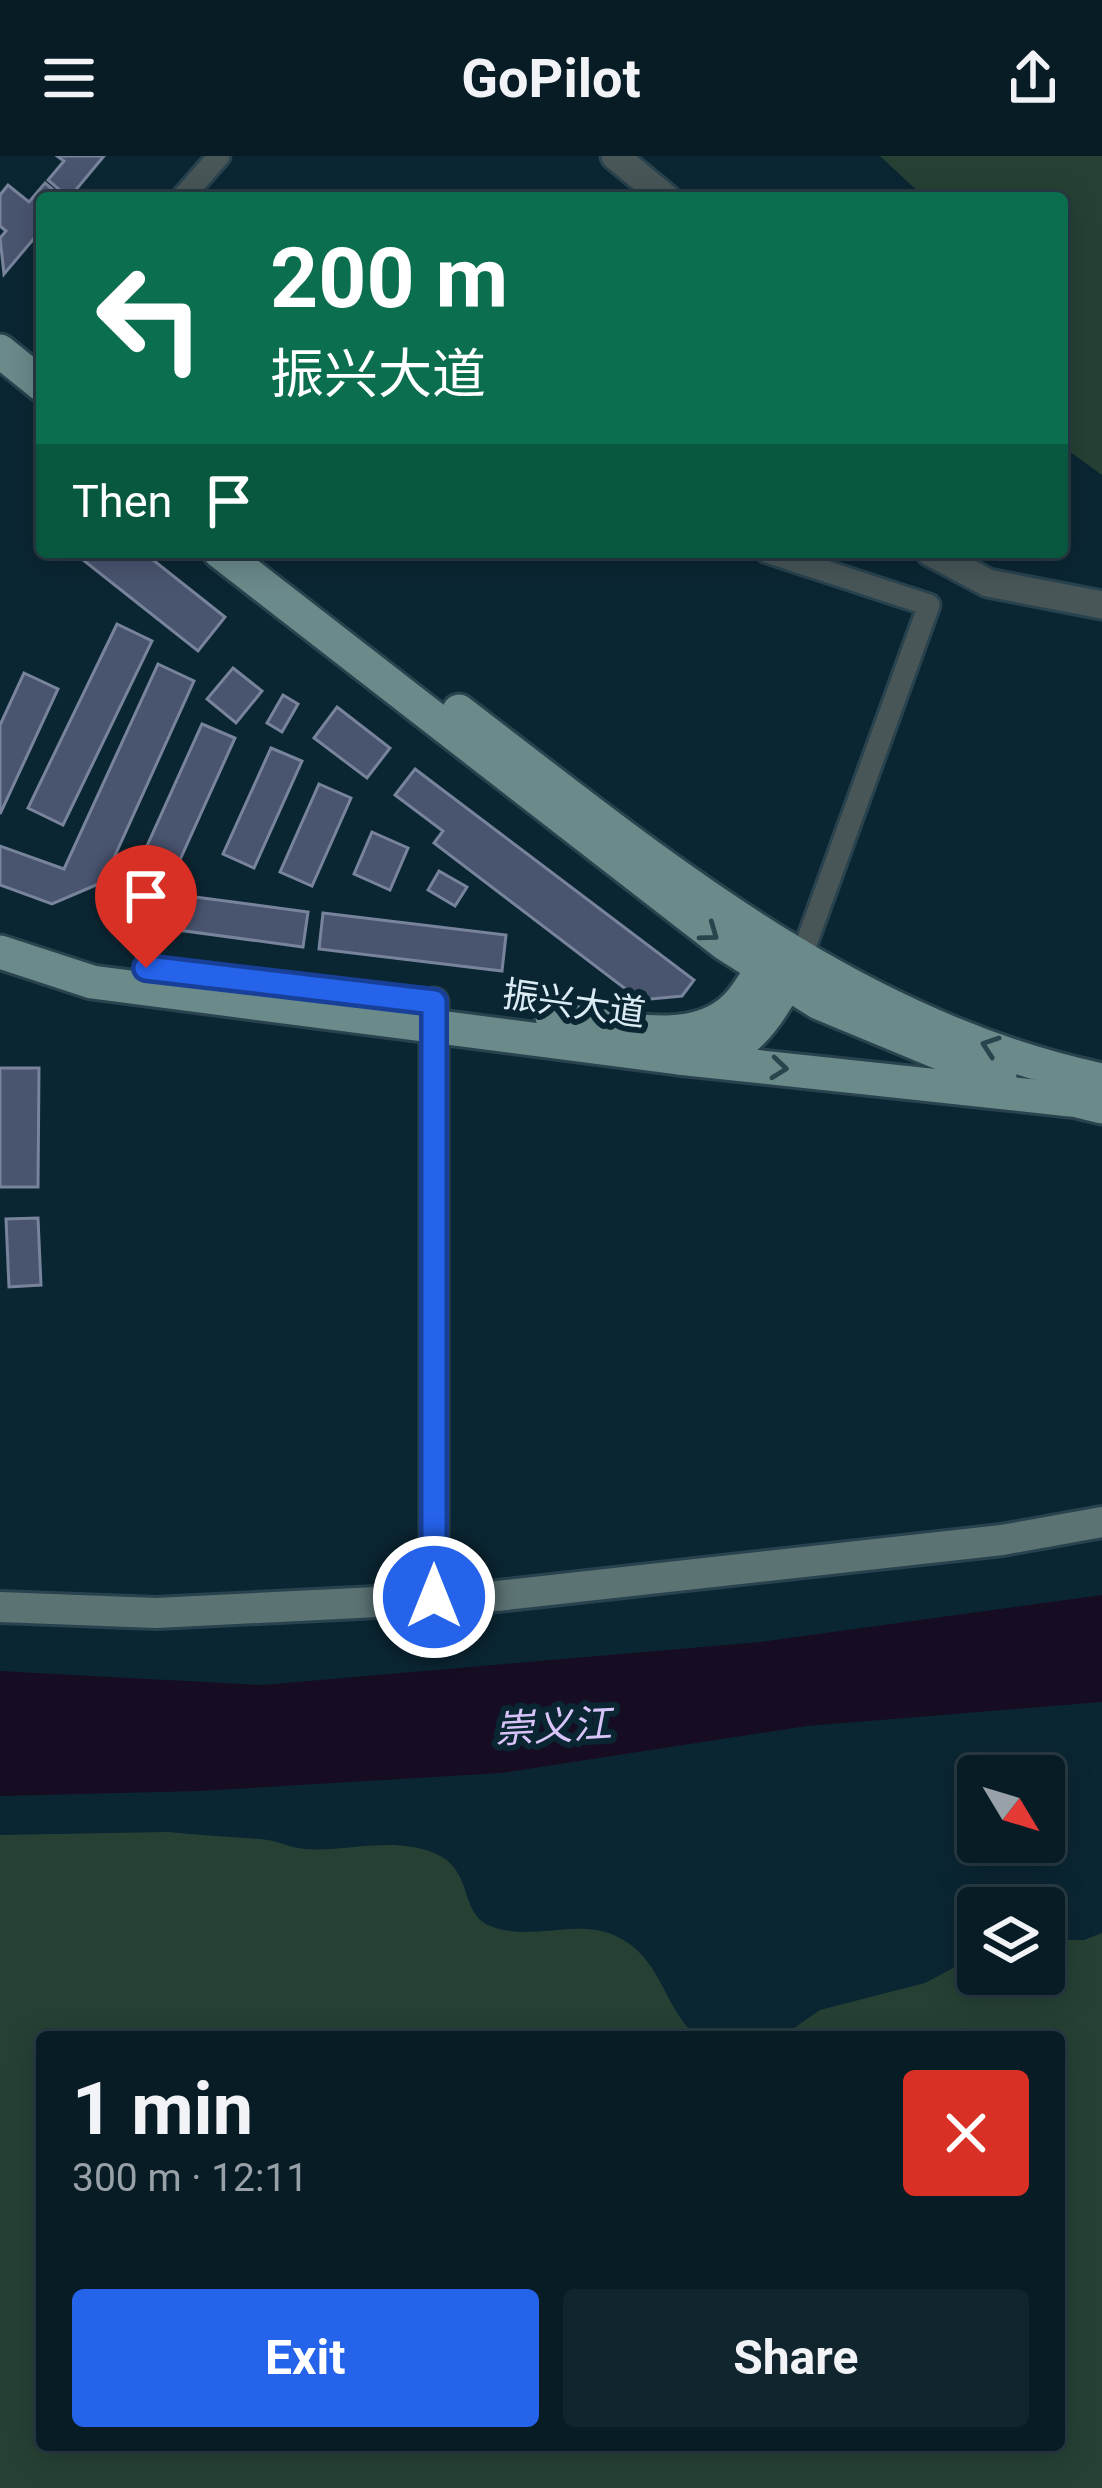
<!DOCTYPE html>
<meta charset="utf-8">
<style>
body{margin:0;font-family:Roboto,"Noto Sans SC",sans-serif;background:#11252e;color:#f1f3f6;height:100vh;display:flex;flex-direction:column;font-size:45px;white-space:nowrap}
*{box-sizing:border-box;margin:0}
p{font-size:39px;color:#98a1a7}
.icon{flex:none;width:66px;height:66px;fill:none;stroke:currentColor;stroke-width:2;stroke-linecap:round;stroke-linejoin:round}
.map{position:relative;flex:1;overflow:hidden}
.sheet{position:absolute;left:36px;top:1875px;width:1029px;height:420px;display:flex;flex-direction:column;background:#081c26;border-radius:12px;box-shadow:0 6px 30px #0003,0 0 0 3px #293a43}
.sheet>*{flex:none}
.hud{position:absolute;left:36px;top:36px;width:1032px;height:366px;border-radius:12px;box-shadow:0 6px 30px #0003,0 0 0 3px #293a43;background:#0b6e4f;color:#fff;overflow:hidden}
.needle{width:78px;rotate:128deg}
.tools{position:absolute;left:957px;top:1599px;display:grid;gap:24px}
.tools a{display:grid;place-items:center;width:108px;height:108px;border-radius:12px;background:#081c26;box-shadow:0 6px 30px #0003,0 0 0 3px #293a43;font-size:60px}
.pin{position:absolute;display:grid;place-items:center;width:102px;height:102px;color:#fff;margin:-123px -51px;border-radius:50% 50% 50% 0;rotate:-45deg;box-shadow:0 0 12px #0007}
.pin .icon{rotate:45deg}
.me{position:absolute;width:132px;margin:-66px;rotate:0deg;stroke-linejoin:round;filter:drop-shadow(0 0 9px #0008)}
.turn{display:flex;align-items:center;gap:42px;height:252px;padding:0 36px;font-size:54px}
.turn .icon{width:156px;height:156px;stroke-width:2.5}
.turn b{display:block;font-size:84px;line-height:102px}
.then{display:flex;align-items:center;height:114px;padding:0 36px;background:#0003;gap:24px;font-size:45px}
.round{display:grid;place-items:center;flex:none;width:126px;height:126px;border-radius:12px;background:#11252e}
.head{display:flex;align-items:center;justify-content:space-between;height:204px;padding:0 36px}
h1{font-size:72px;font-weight:700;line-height:90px}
.primary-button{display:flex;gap:24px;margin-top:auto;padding:24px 36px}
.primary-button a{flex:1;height:138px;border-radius:12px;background:#2563eb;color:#fff;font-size:48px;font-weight:700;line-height:138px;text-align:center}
.primary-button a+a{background:#11252e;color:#f1f3f6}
header{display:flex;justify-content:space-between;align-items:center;height:156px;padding:0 36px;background:#081c26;font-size:54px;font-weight:700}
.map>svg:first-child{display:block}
.green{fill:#264134}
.water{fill:#170d23}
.building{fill:#49546f;stroke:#78839c;stroke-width:3}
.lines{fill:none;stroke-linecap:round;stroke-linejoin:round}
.minor-casing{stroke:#28424e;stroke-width:27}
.tertiary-casing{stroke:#28424e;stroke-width:33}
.secondary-casing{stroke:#28424e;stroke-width:36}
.primary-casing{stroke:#28424e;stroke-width:39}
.minor{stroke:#485657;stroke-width:21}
.tertiary{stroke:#485657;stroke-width:27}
.secondary{stroke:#5c7374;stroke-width:30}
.primary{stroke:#6b8a8a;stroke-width:33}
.oneway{stroke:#28444d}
.route-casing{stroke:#184099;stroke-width:30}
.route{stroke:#2563eb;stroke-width:21}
.labels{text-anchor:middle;stroke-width:12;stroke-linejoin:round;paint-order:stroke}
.street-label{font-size:36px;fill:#dcecf5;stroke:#0b2633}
.water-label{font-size:39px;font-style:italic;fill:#d8c4f9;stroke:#0b2633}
</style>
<header><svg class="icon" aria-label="menu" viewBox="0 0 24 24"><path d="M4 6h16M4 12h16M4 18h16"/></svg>GoPilot<svg class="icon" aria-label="share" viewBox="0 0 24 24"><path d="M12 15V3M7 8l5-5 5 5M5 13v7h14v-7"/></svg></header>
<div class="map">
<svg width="1102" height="2332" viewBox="0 0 1102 2332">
<rect width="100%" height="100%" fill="#0b2633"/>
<g class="green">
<polygon points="880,0 1102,0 1102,319 1062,290 1062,42 925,42"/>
<path d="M168,1676C199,1679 229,1681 260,1683C276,1684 290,1692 305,1693C347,1696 393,1680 434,1697C476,1714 457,1759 493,1771C534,1786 580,1760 620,1782C663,1805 664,1854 698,1881H42V2289H1059V1881H781L820,1854L925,1827L978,1799V1818H1044V1784H1084L1102,1777V2332H0V1679Z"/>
</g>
<polygon class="water" points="1102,1439 1102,1546 807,1570 501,1617 200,1635 0,1640 0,1515 262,1529 760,1486"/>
<g class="building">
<polygon points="57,0 104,0 69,42 48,24 64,5"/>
<polygon points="45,27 63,42 42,42 42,73 4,118 0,82 6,75 0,70 0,39 8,29 29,46"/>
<polygon points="73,396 143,396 225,461 198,495"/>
<polygon points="117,468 152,485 63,669 28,652"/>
<polygon points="158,508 194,525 103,726 52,748 0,729 0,690 64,713"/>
<polygon points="233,512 262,535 236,567 207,543"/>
<polygon points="24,517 58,533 0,658 0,569"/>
<polygon points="283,539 298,548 282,576 267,567"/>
<polygon points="337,551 390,592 367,622 314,582"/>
<polygon points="202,568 235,582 165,737 308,756 303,791 141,769 123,743"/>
<polygon points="271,592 302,605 254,712 223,698"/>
<polygon points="415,613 694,824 682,840 640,844 434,687 443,675 395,639"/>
<polygon points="319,628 351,642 312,730 280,716"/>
<polygon points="372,676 408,692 390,734 354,718"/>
<polygon points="439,715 467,731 455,750 428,734"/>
<polygon points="323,757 506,779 502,815 319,793"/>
<polygon points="0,912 39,912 38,1031 0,1031"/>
<polygon points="38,1062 41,1129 9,1131 6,1063"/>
</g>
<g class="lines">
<g class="minor-casing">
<g id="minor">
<polyline points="182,42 219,0"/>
<polyline points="767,396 929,449 801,802"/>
</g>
</g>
<g class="tertiary-casing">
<g id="tertiary">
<polyline points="615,0 666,42"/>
<polyline points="930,396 988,427 1102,449"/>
<polyline points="434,1441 434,846"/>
</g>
</g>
<g class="secondary-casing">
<polyline id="secondary" points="0,1451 156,1457 497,1440 1002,1384 1102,1366"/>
</g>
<g class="primary-casing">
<g id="primary">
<polyline points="0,195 42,229"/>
<polyline points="220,396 725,788 819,847 1000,922"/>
<path d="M459,555C655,705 853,872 1102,924"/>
<polyline points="0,796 92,826 678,902 1070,944"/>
<path d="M552,861C607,868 693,897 737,849C752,833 762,811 774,793"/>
<path d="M704,902C754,892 771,852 796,812"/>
<polyline points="1049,938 1102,951"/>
</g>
</g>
<use href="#minor" class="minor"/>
<use href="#tertiary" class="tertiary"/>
<use href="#secondary" class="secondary"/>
<use href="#primary" class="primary"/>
</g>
<defs><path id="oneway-chevron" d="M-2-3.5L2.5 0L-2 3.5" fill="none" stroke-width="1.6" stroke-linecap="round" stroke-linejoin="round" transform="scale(3)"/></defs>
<g class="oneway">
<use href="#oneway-chevron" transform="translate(710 777) rotate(36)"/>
<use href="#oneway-chevron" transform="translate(990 890) rotate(-161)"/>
<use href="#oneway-chevron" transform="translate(779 912) rotate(6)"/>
</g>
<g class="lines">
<g class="route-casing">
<polyline id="route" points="146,812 434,846 434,1441"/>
</g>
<use href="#route" class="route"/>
</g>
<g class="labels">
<g class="street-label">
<text transform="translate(574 847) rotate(8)" y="13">振兴大道</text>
</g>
<g class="water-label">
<text transform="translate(553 1570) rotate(-3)" y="14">崇义江</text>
</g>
</g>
</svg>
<div class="tools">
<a><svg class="needle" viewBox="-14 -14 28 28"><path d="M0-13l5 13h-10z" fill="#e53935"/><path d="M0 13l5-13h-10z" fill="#98a1a7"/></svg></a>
<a><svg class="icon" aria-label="layers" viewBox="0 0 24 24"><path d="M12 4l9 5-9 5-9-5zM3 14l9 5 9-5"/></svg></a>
</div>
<div class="pin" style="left:146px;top:812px;background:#d93025"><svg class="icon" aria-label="arrive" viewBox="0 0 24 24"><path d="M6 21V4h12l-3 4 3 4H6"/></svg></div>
<svg class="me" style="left:434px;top:1441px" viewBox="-20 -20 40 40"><circle r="17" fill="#2563eb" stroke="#fff" stroke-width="3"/><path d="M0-11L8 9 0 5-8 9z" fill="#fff"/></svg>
<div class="hud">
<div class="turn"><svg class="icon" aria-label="left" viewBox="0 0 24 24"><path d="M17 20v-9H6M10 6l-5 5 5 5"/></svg><div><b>200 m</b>振兴大道</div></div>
<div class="then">Then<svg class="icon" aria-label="arrive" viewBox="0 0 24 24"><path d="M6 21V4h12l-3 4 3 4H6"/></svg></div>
</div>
<section class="sheet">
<div class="head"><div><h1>1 min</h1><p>300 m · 12:11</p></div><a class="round" style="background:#d93025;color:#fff"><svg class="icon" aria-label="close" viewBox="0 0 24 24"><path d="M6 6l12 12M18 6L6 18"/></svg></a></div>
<div class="primary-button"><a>Exit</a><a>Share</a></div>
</section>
</div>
